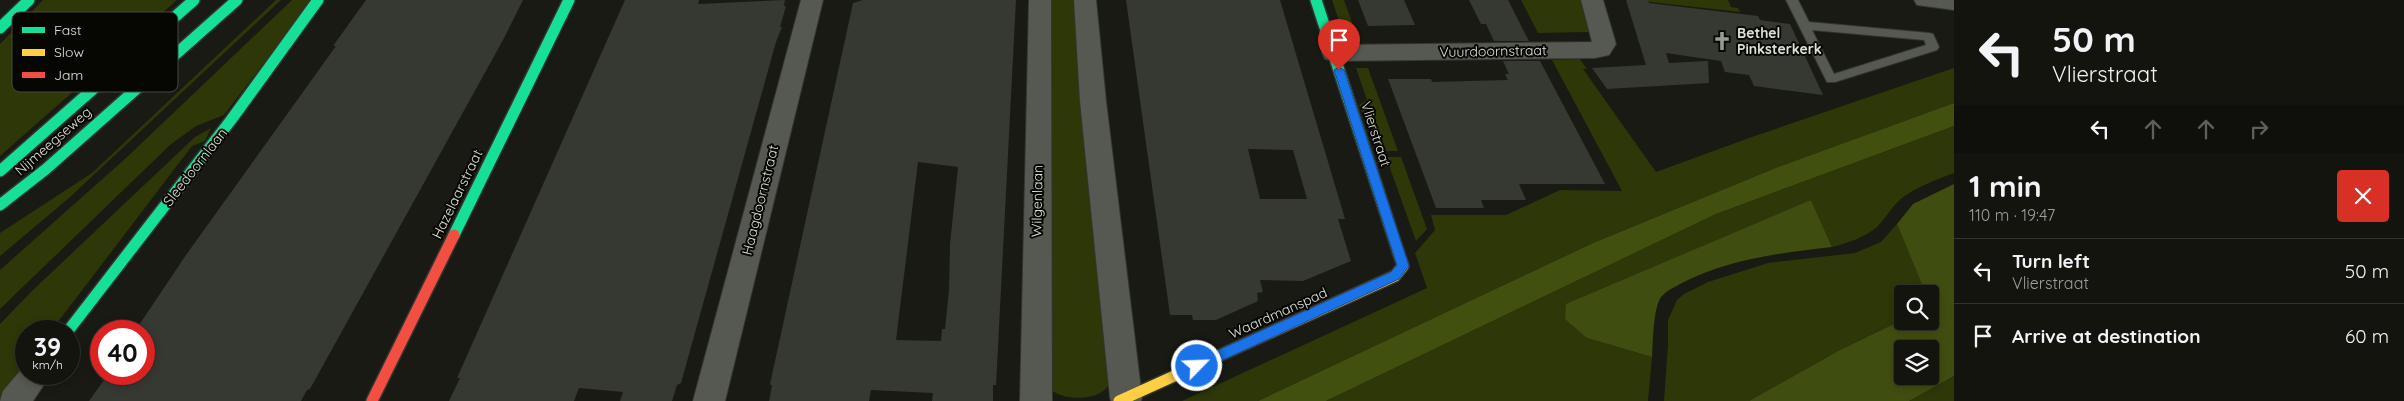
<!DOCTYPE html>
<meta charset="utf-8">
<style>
body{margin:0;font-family:Quicksand,sans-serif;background:#20211c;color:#f1f3f6;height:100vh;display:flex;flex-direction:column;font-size:19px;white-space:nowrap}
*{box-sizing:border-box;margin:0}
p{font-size:16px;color:#9d9e9e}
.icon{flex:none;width:28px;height:28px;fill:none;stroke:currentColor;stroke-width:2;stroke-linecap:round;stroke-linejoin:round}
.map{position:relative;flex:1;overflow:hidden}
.side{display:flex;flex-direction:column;background:#13140e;width:450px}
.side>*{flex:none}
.guide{background:#13140e;color:#f1f3f6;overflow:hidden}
.buttons{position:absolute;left:1894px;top:285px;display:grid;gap:10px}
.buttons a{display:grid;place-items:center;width:45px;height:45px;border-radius:5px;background:#13140e;box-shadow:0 2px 8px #0003,0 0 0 1px #32332e;font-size:25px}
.speed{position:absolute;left:15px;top:320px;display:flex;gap:10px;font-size:25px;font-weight:700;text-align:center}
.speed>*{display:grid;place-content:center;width:65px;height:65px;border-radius:50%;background:#13140e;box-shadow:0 2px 8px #0003,0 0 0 1px #32332e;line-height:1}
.speed small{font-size:12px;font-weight:400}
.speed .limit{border:8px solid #d22;background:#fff;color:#111}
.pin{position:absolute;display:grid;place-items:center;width:42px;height:42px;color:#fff;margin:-51px -21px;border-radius:50% 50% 50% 0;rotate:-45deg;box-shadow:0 0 5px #0007}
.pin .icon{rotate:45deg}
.me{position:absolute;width:55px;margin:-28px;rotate:66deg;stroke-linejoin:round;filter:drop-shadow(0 0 4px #0008)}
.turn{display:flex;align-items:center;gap:18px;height:105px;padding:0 15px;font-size:22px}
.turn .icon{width:65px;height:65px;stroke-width:2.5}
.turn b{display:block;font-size:35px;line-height:42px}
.lanes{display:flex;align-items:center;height:48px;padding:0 15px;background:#0003;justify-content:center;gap:25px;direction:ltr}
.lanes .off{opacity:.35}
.round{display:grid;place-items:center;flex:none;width:52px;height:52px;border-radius:5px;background:#20211c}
.headline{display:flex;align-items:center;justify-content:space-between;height:85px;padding:0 15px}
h1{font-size:30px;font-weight:700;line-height:38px}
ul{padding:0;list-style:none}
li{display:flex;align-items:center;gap:15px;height:65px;padding:0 15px;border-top:1px solid #32332e}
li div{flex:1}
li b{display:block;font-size:19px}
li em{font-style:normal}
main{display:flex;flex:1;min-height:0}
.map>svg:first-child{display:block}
.green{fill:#2d3708}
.forest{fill:#404d11;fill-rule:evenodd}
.water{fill:#414f0f}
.building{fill:#363832;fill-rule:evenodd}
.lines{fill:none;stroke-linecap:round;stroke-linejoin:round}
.lane-casing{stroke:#33352f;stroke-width:2}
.street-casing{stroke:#33352f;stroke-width:2}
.fast-casing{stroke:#33352f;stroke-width:14}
.slow-casing{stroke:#33352f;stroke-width:14}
.jam-casing{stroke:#33352f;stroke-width:14}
.lane{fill:#565852;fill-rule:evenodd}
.street{fill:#565852;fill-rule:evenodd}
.fast{stroke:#16e098;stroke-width:11}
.slow{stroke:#ffcf43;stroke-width:11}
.jam{stroke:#f24e42;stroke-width:11}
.route{fill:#1a73e8;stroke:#114b97}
.labels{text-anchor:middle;stroke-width:4;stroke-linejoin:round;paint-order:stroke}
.poi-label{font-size:14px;font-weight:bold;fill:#dde0d7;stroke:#060703;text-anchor:start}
.street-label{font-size:14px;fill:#dde0d7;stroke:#060703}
.key{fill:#060703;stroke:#464843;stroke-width:1}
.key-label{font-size:14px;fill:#dde0d7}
</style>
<main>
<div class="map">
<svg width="1954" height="401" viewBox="0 0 1954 401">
<rect width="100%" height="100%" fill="#191a13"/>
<g class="green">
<polygon points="43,0 177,0 0,156 0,44"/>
<polygon points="276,0 281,0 69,198 0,256 0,233 92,173"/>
<polygon points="292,0 312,0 224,115 196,126 170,145 0,309 0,270 126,158"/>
<path d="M1049,0H1076L1110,374C1109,378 1109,383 1108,386C1098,401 1065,401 1051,390Z"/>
<polygon points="1332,0 1344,0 1358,39 1345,39"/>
<polygon points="1521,0 1580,0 1589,32 1538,33"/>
<polygon points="1632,0 1728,0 1731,7 1738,8 1740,12"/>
<polygon points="1580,59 1587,69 1583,69 1656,172 1749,138 1954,68 1954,103 1778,167 1593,243 1258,401 1182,401 1427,288 1415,253 1435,230 1431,215 1506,215 1560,190 1622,191 1552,60"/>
<polygon points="1356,68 1368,68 1398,151 1384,151 1372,117 1362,112 1359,105 1367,100"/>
<path d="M1954,126V173C1936,180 1918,186 1902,198C1892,206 1886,218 1877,227C1864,238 1847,243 1832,247L1811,200L1587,338L1652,357L1648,401H1326L1716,214Z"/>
<polygon points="211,128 205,141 192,146 51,331 26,331 26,364 0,398 0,324 33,290 195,137"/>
<polygon points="1386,157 1401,157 1427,229 1416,241"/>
<polygon points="1897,224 1926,293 1902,294 1902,320 1838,351 1749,401 1664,401 1668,344 1668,320 1677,300 1684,294 1708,282 1768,263 1855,253 1881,242"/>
<polygon points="1954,376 1954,401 1909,401"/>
</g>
<g class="forest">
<path d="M1954,184V376L1909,401H1749L1838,351L1902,320L1930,321V294H1926L1897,224L1913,204ZM1902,349H1930V376H1902Z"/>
<path d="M1811,200L1832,247C1780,253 1727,259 1680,284C1673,288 1666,291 1661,297C1653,309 1653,342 1652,357L1587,338L1565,319L1566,304Z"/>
</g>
<polygon class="water" points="1954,103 1954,126 1716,214 1326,401 1258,401 1593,243 1778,167"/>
<g class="building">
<polygon points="366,0 523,0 503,40 310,389 307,390 301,401 89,401 104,380 101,380 105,374 144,374 144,331 135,331 186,255 336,46 333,46"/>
<polygon points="625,0 699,0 698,4 785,0 784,6 786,6 780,27 782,27 776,42 681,383 677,385 672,401 620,401 623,392 579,388 574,401 449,401 460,378 457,378"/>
<path d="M863,0H1016L996,385H993V401H932L933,393L871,390L869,401H769L772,386L770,384L853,3ZM918,162L958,167L950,244L949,290L945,329H942L941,341L896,340Z"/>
<path d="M1126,0H1280L1345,219H1338L1351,261L1303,281L1260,280L1263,292L1257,293L1258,301L1216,320H1193L1192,315H1170ZM1248,149L1293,150L1307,199H1260Z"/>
<polygon points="1358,0 1404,0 1415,25 1368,26"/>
<polygon points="1469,0 1508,0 1529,41 1494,41 1486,24 1481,24"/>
<polygon points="1626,0 1648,0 1649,3 1758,16 1760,20 1790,24 1823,95 1754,86 1749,75 1725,72 1721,61 1666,53 1669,63 1708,61 1709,83 1607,89 1592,68 1646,65"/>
<polygon points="1503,61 1540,61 1605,184 1519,184 1526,200 1481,200 1484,208 1436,208 1388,79 1431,79 1432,82 1508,80 1505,74 1509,74"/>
</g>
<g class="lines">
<g class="lane-casing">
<path id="lane" d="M1786,0H1798L1809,22L1929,33L1933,34L1939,47L1937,50L1835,82H1827ZM1812,30L1924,40L1926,45L1834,74Z"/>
</g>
<g class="street-casing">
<g id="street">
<polygon points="801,0 823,0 725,401 693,401"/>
<polygon points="1029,0 1051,0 1052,401 1020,401"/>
<polygon points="1074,0 1096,0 1106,101 1142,398 1141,401 1111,401 1110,398 1080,101"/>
<polygon points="1581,0 1603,0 1616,44 1609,55 1595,58 1334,61 1325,59 1322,53 1325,47 1334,45 1592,42"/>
<polygon points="1914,0 1954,0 1954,10 1917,5"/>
<polygon points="26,364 26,374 51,374 33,401 0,401 3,391"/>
</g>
</g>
<g class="fast-casing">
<g id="fast">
<polyline points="1316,0 1398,251"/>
<polyline points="0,28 29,0"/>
<polyline points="0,171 194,0"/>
<polyline points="0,205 46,169 237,0"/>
<polyline points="454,235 569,0"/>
<polyline points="68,331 231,120 318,0"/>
</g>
</g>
<g class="slow-casing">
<polyline id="slow" points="1119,401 1395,276 1403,266 1398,251"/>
</g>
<g class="jam-casing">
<polyline id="jam" points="372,401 454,235"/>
</g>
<use href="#lane" class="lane"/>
<use href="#street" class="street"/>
<use href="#fast" class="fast"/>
<use href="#slow" class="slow"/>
<use href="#jam" class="jam"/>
</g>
<polygon class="route" points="1339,67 1344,70 1409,266 1399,279 1201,370 1192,370 1190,366 1192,362 1391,272 1397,265 1334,70"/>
<defs>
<g id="church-bare" transform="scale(1.5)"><path d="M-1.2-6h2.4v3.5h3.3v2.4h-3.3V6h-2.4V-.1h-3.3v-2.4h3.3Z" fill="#989b92" stroke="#060703" stroke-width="2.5" paint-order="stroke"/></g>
</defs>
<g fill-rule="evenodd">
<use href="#church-bare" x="1722" y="41"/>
</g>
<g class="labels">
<g class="poi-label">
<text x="1737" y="38">Bethel<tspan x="1737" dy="16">Pinksterkerk</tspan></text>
</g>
<g class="street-label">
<text transform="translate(1493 51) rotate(-1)" y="5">Vuurdoornstraat</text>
<text transform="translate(1376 134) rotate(72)" y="5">Vlierstraat</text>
<text transform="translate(53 141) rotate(-41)" y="5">Nijmeegseweg</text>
<text transform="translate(195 167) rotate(-52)" y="5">Sleedoornlaan</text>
<text transform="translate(457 194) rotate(-64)" y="5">Hazelaarstraat</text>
<text transform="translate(760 200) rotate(-76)" y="5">Haagdoornstraat</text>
<text transform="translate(1037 201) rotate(-89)" y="5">Wilgenlaan</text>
<text transform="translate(1278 313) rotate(-24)" y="5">Waardmanspad</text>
</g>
</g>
<rect x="12" y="12" width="166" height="80" rx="8" class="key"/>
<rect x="22" y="27" width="23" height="6" fill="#16e098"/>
<rect x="22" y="49" width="23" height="7" fill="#ffcf43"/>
<rect x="22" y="72" width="23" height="6" fill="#f24e42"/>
<g class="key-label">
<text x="54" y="35">Fast</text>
<text x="54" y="57">Slow</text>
<text x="54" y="80">Jam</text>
</g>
</svg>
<div class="buttons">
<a><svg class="icon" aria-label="search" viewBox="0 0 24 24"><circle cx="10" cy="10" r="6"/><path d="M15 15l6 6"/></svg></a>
<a><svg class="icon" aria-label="layers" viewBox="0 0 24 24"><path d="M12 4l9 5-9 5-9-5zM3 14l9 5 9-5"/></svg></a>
</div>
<div class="speed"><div>39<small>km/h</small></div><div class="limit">40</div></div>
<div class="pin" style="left:1339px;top:70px;background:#d93025"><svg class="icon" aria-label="arrive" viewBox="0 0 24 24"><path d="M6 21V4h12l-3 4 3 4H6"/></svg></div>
<svg class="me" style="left:1197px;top:366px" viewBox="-20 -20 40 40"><circle r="17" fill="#1a73e8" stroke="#fff" stroke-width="3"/><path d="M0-11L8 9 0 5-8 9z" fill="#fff"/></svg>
</div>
<section class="side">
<div class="guide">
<div class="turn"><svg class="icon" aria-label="left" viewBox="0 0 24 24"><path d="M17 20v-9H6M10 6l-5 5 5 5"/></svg><div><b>50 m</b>Vlierstraat</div></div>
<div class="lanes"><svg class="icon" aria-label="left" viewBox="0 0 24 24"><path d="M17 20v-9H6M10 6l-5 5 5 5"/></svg><svg class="icon off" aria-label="ahead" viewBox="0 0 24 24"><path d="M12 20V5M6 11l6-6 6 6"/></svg><svg class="icon off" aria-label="ahead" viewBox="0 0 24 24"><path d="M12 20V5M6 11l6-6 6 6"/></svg><svg class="icon off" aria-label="right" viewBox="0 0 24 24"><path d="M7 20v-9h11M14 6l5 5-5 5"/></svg></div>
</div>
<div class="headline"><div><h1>1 min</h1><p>110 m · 19:47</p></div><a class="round" style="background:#d93025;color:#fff"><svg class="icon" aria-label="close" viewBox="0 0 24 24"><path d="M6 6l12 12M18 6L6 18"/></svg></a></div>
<ul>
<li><svg class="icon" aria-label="left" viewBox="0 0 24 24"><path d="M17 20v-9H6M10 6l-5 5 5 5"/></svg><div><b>Turn left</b><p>Vlierstraat</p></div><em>50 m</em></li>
<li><svg class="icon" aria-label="arrive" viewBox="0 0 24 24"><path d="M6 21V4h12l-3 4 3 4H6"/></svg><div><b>Arrive at destination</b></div><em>60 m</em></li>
</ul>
</section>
</main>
